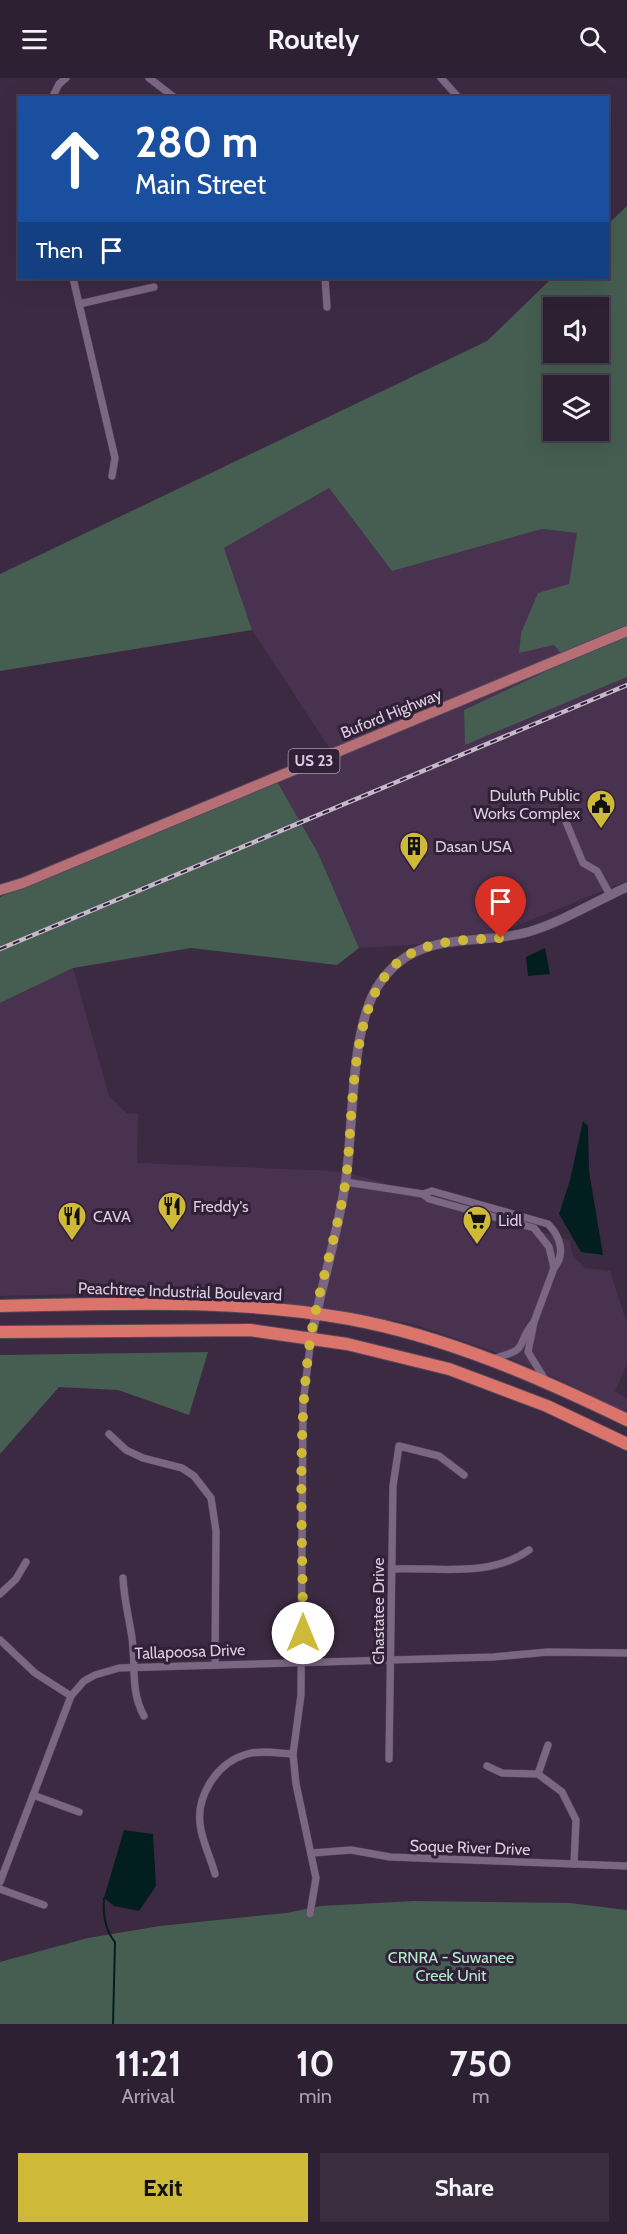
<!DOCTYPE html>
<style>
body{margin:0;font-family:Cabin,sans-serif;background:#392d3e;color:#f1f3f6;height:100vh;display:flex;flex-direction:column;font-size:22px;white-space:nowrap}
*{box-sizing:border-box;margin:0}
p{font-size:20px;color:#a7a3ac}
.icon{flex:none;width:33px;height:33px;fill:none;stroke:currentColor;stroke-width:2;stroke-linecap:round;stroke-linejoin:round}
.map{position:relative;height:1946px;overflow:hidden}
.side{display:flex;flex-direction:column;background:#2d2032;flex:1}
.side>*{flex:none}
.banner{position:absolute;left:18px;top:18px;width:591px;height:183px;border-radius:0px;box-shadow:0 6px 24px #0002,0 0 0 2px #483e4d;background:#1a4fa0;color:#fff;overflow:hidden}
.fabs{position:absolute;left:543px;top:219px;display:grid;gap:12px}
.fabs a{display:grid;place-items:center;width:66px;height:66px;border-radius:0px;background:#2d2032;box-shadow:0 6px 24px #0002,0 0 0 2px #483e4d;font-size:30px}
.pin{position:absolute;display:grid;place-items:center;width:51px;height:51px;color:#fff;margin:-62px -26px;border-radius:50% 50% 50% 0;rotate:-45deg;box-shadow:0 0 6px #0007}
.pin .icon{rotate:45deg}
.me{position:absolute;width:66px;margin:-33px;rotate:0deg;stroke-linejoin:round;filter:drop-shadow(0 0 4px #0008)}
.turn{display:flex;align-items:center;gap:21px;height:126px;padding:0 18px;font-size:27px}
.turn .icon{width:78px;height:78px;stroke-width:2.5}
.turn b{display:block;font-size:42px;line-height:51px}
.then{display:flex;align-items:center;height:57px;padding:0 18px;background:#0003;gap:12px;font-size:22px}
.eta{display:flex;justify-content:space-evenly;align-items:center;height:102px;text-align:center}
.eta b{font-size:36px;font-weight:700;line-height:42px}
.button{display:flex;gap:12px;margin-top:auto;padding:12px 18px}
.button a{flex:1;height:69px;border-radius:0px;background:#ceb938;color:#111;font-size:24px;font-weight:700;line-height:69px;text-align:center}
.button a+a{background:#392d3e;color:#f1f3f6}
header{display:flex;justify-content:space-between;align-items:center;height:78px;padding:0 18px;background:#2d2032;font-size:27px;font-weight:700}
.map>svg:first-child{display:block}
.built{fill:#483250}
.green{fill:#455e51;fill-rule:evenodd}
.water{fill:#031e1f}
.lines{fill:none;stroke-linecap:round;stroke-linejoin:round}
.stream{stroke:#031e1f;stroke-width:2}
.street-casing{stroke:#56475b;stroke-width:8}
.secondary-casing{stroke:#56475b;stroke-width:10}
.primary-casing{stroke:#56475b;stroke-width:12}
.highway-casing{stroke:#56475b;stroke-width:14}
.street{stroke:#7c6783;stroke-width:7}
.secondary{stroke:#7c6783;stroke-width:9}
.primary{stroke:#b56f75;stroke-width:10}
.highway{stroke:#db756c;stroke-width:12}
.rail-casing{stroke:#c6b9ca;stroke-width:4.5}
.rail{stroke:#312038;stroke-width:2;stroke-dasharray:7;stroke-linecap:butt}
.route{stroke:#ceb938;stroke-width:10;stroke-dasharray:0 18}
.labels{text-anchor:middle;stroke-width:6;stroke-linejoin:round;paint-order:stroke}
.shield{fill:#312038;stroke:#a79aac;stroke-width:1.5}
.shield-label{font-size:15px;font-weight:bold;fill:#dacede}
.street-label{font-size:16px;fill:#dacede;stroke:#312038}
.poi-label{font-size:16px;fill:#dacede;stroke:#312038;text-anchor:start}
.park-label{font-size:16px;fill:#b3ebcc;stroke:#312038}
</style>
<header><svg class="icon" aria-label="menu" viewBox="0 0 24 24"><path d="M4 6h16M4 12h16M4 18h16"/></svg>Routely<svg class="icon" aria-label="search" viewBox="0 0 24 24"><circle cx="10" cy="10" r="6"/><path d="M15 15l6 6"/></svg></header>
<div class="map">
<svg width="627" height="1946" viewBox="0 0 627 1946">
<rect width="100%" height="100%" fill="#3c2a42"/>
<g class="built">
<polygon points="329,410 392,493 542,451 578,455 569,506 521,555 519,574 554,566 569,583 464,632 465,667 627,599 627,803 479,863 359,870 318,775 275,700 332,674 252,552 224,470"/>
<polygon points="73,890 109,1018 127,1036 138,1035 137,1085 335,1093 364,1099 569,1162 573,1178 585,1190 610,1193 627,1246 627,1286 615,1313 627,1321 627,1335 556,1300 495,1274 413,1246 238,1217 114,1215 0,1218 0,925"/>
</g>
<g class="green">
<path d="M627,128V599L465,667L464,632L568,583L554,567L519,575L521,555L538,515L569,506L577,455L542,451L392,493L329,410L224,470L252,552L0,593V496L487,263L552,200H608V146ZM554,230H598V274H554ZM554,308H598V352H554Z"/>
<polygon points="275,700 318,775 359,870 337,887 191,870 73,890 0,925 0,819"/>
<polygon points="208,1274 189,1337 118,1312 59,1309 0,1376 0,1277"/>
<polygon points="414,1823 570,1825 627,1832 627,1946 0,1946 0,1884 88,1860 160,1848 286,1835 321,1828"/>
</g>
<g class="water">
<polygon points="545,870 550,896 528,898 526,879"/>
<polygon points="583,1043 588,1048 589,1093 603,1177 581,1174 559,1136 570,1102"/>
<polygon points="124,1752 153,1756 156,1808 139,1833 114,1828 104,1820"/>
</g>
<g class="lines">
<path class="stream" d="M104,1820C103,1834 105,1852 115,1864L113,1946"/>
<g class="street-casing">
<g id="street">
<polyline points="149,0 175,20"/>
<polyline points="441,0 459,20"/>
<polyline points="52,20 59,6 66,0"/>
<polyline points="73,200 115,380 112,398"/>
<polyline points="325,200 327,229"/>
<polyline points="79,226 154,209"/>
<polyline points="566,744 583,785 597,793 610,817"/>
<polyline points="345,1104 423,1116"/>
<path d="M432,1113L548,1146C560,1158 566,1176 554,1190L549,1169L534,1150L429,1121L423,1116Z"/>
<polyline points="534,1244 554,1190"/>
<path d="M492,1281C533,1270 513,1269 534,1244L528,1274L546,1303"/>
<polyline points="109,1356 126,1372 143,1380 182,1390 194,1398 211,1420 216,1453 215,1585"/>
<path d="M393,1491C438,1489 490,1500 529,1472"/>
<path d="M123,1500C124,1521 129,1540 132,1560C136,1588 130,1613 144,1638"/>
<polyline points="0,1516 16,1501 26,1484"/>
<polyline points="0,1562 35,1595 71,1618"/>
<polyline points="389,1681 393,1408 399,1368 439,1378 464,1397"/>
<polyline points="487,1688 502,1695 538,1696 562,1714 576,1742 574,1786"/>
<polyline points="538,1696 548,1667"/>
<polyline points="33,1717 79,1734"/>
<polyline points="312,1775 351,1772 390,1779 627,1788"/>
<path d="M215,1796C211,1781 204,1767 201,1752C194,1720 216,1685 247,1676C262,1672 278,1675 293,1676"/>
<polyline points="0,1804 71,1618 84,1603 95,1597 119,1590 493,1579 548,1574 627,1575"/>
<polyline points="0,1811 44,1827"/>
<polyline points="310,1836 316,1800 296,1706 293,1676 301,1617 303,1326 311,1260"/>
</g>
</g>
<g class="secondary-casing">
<path id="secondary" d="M311,1260C322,1207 338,1154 346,1101C353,1048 351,973 369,926C376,906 393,885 413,875C449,857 490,865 528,854C562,844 594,824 627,809"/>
</g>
<g class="primary-casing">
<polyline id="primary" points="0,812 23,805 627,553"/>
</g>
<g class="highway-casing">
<g id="highway">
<path d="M0,1228C116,1226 235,1220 350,1241C447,1259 538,1299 627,1342"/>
<polyline points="0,1254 250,1252 347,1266 449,1291 547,1328 627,1366"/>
</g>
</g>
<use href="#street" class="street"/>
<use href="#secondary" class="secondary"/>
<use href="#primary" class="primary"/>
<use href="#highway" class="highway"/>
<g class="rail-casing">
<polyline id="rail" points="0,871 627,607"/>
</g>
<use href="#rail" class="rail"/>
</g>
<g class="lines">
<path class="route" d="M303,1555C303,1463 297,1369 308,1278C315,1218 337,1161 346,1101C354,1040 348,932 394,888C422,861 464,862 501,860"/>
</g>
<defs>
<g id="civic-pin" transform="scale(1.5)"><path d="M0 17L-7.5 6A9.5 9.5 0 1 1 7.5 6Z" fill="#ceb938" stroke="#312038"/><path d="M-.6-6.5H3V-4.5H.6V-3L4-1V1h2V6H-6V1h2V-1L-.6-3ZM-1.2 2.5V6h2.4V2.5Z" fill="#111"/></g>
<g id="building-pin" transform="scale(1.5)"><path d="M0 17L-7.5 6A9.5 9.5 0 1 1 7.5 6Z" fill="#ceb938" stroke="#312038"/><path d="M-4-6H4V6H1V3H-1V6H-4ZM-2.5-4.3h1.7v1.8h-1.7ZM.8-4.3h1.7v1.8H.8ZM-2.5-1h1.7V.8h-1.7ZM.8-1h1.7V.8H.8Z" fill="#111"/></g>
<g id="restaurant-pin" transform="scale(1.5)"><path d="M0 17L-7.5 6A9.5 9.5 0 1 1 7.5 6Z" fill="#ceb938" stroke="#312038"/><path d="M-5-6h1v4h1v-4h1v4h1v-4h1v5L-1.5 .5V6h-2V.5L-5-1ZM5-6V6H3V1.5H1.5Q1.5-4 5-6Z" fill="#111"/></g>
<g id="supermarket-pin" transform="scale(1.5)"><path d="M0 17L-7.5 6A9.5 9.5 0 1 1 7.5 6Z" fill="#ceb938" stroke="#312038"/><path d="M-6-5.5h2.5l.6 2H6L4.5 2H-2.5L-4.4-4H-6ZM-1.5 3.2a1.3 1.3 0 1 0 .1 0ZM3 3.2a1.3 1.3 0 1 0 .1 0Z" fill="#111"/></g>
</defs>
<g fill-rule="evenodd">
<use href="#civic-pin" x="601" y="726"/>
<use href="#building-pin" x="414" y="768"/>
<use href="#restaurant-pin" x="172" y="1128"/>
<use href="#restaurant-pin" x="72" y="1138"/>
<use href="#supermarket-pin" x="477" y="1142"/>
</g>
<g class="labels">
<rect class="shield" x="288.5" y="671" width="51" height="24" rx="4.5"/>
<g class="shield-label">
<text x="314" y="688">US 23</text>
</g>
<g class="street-label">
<text transform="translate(391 635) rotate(-22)" y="6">Buford Highway</text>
<text transform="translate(180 1213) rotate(2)" y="6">Peachtree Industrial Boulevard</text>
<text transform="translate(378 1533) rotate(-90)" y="6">Chastatee Drive</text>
<text transform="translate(190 1573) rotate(-2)" y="6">Tallapoosa Drive</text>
<text transform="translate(470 1769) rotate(2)" y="6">Soque River Drive</text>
</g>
<g class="poi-label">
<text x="580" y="723" text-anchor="end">Duluth Public<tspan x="580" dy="18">Works Complex</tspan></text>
<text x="435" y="774">Dasan USA</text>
<text x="193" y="1134">Freddy's</text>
<text x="93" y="1144">CAVA</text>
<text x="498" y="1148">Lidl</text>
</g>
<g class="park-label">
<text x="451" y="1885">CRNRA - Suwanee<tspan x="451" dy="18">Creek Unit</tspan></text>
</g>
</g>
</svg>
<div class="fabs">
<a><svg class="icon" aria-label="sound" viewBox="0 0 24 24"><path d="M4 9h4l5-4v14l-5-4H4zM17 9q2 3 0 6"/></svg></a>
<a><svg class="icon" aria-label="layers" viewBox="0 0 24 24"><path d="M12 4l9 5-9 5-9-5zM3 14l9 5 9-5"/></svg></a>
</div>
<div class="pin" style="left:501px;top:860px;background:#d93025"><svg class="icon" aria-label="arrive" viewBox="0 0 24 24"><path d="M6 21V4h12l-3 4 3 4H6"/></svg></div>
<svg class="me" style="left:303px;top:1555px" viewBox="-20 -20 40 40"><circle r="19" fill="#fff"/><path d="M0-13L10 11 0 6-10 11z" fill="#ceb938"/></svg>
<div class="banner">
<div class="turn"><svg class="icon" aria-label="ahead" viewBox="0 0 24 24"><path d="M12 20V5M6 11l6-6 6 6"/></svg><div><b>280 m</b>Main Street</div></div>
<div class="then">Then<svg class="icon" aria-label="arrive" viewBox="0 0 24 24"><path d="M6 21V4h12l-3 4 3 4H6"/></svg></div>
</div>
</div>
<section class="side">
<div class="eta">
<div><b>11:21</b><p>Arrival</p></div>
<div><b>10</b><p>min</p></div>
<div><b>750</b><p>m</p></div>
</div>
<div class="button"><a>Exit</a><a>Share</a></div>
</section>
